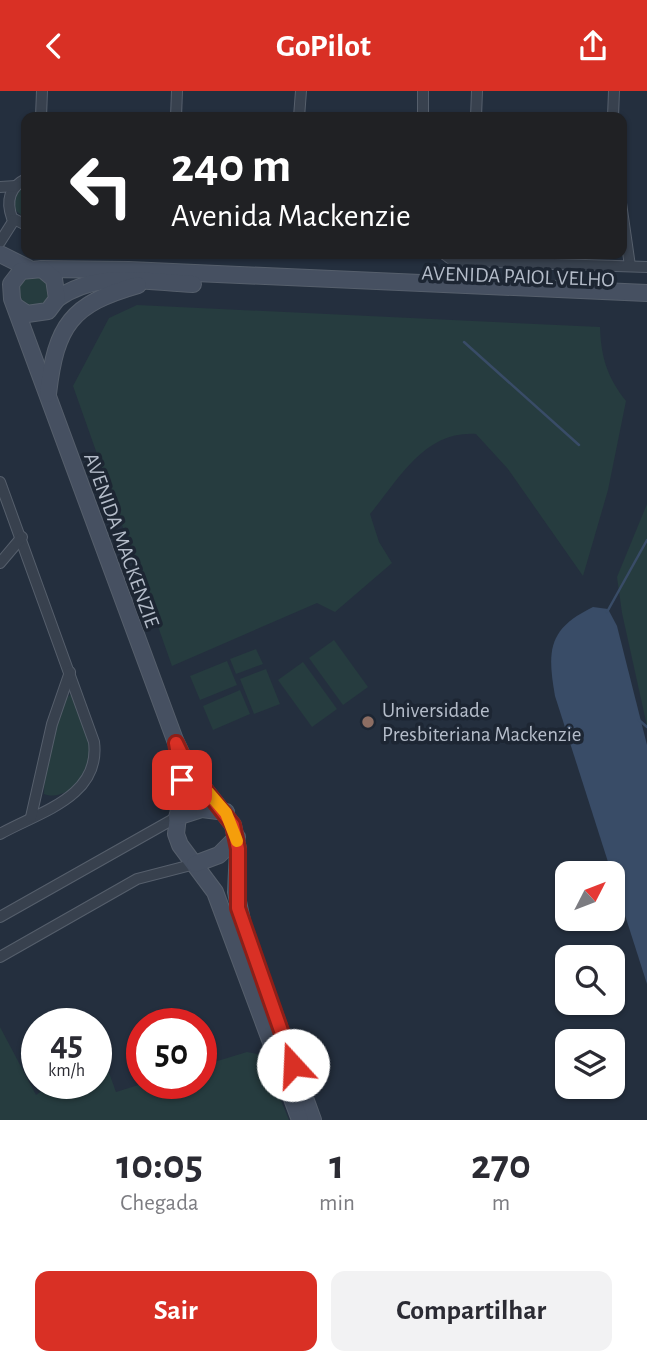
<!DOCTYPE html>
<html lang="pt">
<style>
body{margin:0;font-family:"Alegreya Sans",sans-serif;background:#f2f2f3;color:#2b2b33;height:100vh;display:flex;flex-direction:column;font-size:26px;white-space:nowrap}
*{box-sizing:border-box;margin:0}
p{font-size:23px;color:#7c7c81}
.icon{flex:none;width:38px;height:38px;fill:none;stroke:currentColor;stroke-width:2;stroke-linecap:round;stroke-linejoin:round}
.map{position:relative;height:1029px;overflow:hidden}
.side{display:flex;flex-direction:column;background:#fff;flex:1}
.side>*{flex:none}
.banner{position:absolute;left:21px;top:21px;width:606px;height:147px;border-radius:14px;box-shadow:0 2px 5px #0004;background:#202124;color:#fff;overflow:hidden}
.needle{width:46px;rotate:48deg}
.fabs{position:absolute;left:555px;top:770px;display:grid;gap:14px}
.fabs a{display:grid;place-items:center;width:70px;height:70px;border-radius:14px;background:#fff;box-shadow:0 2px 5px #0004;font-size:35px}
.speed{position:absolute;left:21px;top:917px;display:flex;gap:14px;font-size:35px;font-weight:700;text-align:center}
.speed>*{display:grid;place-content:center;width:91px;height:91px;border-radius:50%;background:#fff;box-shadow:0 2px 5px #0004;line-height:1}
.speed small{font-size:18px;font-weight:400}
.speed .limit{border:10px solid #d22;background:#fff;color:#111}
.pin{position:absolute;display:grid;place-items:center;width:60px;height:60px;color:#fff;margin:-30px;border-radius:14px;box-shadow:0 4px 10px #0006}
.me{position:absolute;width:77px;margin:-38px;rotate:340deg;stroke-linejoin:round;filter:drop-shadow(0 0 5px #0008)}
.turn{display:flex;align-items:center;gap:24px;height:147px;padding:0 35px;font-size:32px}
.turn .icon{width:91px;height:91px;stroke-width:2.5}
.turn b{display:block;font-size:49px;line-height:60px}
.eta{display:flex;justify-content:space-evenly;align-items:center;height:119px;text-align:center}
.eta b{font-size:42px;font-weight:600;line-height:49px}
.action{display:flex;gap:14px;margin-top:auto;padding:14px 35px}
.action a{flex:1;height:80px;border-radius:14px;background:#d93025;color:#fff;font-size:28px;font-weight:600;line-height:80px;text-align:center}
.action a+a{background:#f2f2f3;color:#2b2b33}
header{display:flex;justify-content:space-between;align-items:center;height:91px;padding:0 35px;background:#d93025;color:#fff;font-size:32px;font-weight:600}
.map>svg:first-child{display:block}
.green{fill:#263c3f}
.water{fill:#394c67}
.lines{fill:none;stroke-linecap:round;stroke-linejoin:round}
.stream{stroke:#394c67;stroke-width:2.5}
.minor-casing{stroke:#565f6c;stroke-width:12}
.secondary-casing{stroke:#565f6c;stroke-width:18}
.minor{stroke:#38414e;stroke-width:10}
.secondary{stroke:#465061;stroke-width:16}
.route-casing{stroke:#8d1f18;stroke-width:18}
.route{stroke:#d93025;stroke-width:12}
.slow{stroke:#f59e0b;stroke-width:12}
.education-dot{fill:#8d6e63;stroke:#1d2633;stroke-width:2.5}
.labels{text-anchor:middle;stroke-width:7;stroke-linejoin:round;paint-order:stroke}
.street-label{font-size:21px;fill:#b4bcc9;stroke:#1d2633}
.poi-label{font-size:21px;fill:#b4bcc9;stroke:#1d2633;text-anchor:start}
</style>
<header><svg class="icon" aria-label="back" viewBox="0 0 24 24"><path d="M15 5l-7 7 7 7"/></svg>GoPilot<svg class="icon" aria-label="share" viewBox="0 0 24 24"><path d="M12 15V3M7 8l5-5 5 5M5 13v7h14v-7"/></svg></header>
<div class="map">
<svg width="647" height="1029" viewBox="0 0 647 1029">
<rect width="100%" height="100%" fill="#242f3e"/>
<g class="green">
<polygon points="26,93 26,128 14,118 15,101"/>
<polygon points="35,180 54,196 44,217 21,214 15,195"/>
<path d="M137,214L600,236C601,266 607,286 626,310L608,399L583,485L508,378L476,343C424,340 400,387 370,423L379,451L392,472L335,521L317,512L172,575L73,295L109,227Z"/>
<polygon points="647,413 647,635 622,522 617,486"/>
<polygon points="334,549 368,596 343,614 309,567"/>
<polygon points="256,558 263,573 236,583 230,568"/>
<polygon points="227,570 237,594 200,609 190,585"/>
<polygon points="303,571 337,618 312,636 278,589"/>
<polygon points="266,578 280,613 254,623 240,588"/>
<polygon points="240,599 250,623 213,639 203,615"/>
<path d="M70,604L74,605L92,653L84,689C72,697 59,709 44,703C44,671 56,638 66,607Z"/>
<polygon points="0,936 36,1004 52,992 96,992 96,959 100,957 116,1001 145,992 201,992 201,975 247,961 262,964 289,1029 0,1029"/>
</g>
<path class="water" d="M593,516L608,518L617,535L647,654V893L555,605C547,559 548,538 593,516Z"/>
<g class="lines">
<g class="stream">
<polyline points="464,251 579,354"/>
<polyline points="607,521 647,449"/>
<polyline points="639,629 647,636"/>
</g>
<g class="minor-casing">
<g id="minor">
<polyline points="423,0 423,26"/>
<polyline points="41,26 42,0"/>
<polyline points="176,26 177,0"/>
<polyline points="299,26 301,0"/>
<polyline points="476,26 477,0"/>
<polyline points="613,26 614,0"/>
<path d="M26,88C9,96 6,110 12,127L26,134"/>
<polyline points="0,96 16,95"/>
<polyline points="621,112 630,175"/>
<polyline points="0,151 14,129"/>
<polyline points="444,163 452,169 466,170 647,176"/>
<path d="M0,391L94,651C101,706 39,721 0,743"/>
<polyline points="0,472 22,446"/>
<polyline points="31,726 52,633 70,581"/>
<polyline points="0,826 177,726"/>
<polyline points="0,866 137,788 195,773"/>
</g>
</g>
<g class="secondary-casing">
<g id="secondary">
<polyline points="0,163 28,177"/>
<polyline points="42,178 129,179 647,202"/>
<path d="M57,208C97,179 146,191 193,193"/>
<polyline points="15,215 27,223 48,220 57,208 54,188 42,178 21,180 11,193 12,208 175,649 188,677 233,734 238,758 236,801 244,839 313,1029"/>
<path d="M48,303C56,234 71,213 138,194"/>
<polyline points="179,668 182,689 176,743 180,754 215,801 300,1029"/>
<polyline points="177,726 202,718 226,721"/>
<polyline points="195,773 219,764 237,746"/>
</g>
</g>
<use href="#minor" class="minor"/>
<use href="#secondary" class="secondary"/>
</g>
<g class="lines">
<g class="route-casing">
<polyline id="route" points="182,689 176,652 188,677 233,734 238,758 238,817 293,974"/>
</g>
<use href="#route" class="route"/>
<polyline class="slow" points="195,686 226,722 237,750"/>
</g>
<circle class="education-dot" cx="368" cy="631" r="7"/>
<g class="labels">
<g class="street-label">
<text transform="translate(518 185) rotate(2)" y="7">AVENIDA PAIOL VELHO</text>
<text transform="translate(122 449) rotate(70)" y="7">AVENIDA MACKENZIE</text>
</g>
<g class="poi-label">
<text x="382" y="626">Universidade<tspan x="382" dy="24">Presbiteriana Mackenzie</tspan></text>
</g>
</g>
</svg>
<div class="fabs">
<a><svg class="needle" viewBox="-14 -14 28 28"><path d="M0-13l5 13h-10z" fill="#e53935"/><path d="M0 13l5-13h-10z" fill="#7c7c81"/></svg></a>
<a><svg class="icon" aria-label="search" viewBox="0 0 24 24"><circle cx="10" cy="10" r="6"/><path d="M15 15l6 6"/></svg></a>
<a><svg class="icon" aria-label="layers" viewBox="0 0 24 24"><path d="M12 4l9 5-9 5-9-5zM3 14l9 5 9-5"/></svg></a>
</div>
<div class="speed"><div>45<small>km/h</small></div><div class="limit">50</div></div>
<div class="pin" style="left:182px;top:689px;background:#d93025"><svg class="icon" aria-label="arrive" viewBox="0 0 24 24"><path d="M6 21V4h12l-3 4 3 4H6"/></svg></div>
<svg class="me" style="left:293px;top:974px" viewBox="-20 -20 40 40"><circle r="19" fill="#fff"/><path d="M0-13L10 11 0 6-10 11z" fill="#d93025"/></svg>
<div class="banner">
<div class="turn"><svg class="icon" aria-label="left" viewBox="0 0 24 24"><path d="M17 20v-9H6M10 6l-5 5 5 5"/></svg><div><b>240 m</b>Avenida Mackenzie</div></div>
</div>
</div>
<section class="side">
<div class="eta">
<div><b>10:05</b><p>Chegada</p></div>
<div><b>1</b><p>min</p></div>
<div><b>270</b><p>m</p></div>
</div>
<div class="action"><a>Sair</a><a>Compartilhar</a></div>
</section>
